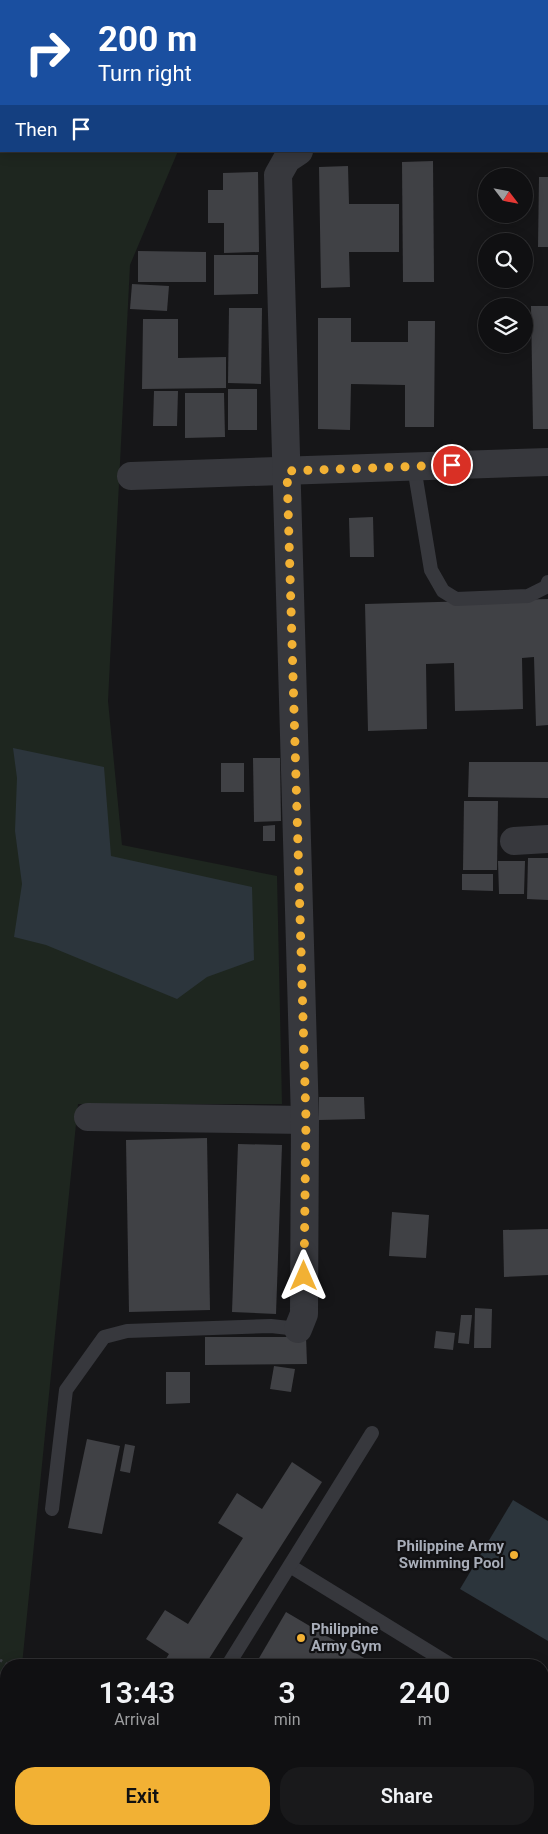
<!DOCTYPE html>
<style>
body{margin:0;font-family:Roboto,sans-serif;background:#19191b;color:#f1f3f6;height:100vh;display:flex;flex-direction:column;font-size:19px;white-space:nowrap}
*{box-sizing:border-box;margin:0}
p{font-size:16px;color:#9c9d9f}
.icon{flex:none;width:28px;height:28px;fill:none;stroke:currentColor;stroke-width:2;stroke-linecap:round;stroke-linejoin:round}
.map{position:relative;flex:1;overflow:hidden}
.sheet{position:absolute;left:0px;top:1659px;width:549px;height:176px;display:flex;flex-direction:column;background:#101012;border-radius:20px 20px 0 0;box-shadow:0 2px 12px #0003,0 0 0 1px #303032}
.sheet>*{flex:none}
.top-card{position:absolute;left:0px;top:0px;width:549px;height:152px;box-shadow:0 2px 12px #0003,0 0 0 1px #303032;background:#1a4fa0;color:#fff;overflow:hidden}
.needle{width:32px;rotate:122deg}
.fabs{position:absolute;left:478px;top:168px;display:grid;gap:10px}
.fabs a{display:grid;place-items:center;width:55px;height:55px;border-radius:50%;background:#101012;box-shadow:0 2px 12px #0003,0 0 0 1px #303032;font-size:25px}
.pin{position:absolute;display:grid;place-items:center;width:42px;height:42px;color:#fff;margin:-21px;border:2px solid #fff;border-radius:50%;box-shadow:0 1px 5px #0007}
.me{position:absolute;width:55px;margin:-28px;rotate:0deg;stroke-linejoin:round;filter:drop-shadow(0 0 4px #0008)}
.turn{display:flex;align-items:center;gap:18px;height:105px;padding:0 15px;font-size:22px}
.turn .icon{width:65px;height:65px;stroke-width:2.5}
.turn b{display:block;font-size:35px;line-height:42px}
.then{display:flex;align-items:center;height:48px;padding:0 15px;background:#0003;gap:10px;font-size:19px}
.eta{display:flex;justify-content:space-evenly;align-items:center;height:85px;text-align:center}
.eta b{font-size:30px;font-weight:600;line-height:35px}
.cta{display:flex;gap:10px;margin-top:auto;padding:10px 15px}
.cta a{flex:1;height:58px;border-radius:20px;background:#f2b134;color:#111;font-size:20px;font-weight:600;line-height:58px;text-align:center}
.cta a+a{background:#19191b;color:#f1f3f6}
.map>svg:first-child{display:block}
.green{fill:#1e261f}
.water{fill:#2c353c}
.building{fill:#404145}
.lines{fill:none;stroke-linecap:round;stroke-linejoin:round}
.path{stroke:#3d3f44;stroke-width:3;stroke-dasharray:2.5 4;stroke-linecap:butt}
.lane{stroke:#37383d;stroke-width:14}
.street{stroke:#37383d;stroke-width:28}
.route{stroke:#f2b134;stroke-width:9;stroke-dasharray:0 16.2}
.poi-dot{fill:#f2b134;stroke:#111113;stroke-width:2}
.labels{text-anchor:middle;stroke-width:4.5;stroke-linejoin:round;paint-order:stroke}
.poi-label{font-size:15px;font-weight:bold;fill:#a8adb8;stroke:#111113;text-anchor:end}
</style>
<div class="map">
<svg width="548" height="1834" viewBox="0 0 548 1834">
<rect width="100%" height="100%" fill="#161618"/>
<polygon class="green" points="0,0 242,0 1,1 1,151 178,151 130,265 108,701 122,845 277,876 282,1104 78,1104 22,1665 6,1665 6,1819 0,1829"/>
<g class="water">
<polygon points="13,748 104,767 111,856 252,887 254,960 207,977 177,999 46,945 14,937 22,884 15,831 17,778"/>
<polygon points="513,1500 548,1521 548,1641 460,1589"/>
</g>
<g class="building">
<polygon points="433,161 434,282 403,282 402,162"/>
<polygon points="348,166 349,204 399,204 399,252 349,252 350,287 321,288 319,167"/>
<polygon points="258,172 259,252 224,253 224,223 208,223 208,190 223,190 223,173"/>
<polygon points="539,177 548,177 548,247 538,247"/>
<polygon points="138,251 206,252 206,282 138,282"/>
<polygon points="214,255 258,255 258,294 214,295"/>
<polygon points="132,284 169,286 167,311 130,309"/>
<polygon points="531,306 548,306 548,429 533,429"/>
<polygon points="229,308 262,308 261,384 228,383"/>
<polygon points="318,318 351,318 351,342 408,342 408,321 435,321 434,427 405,427 405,385 351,384 350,430 318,429"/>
<polygon points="143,319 178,319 178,358 226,357 226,388 142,389"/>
<rect x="228" y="389" width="29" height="41"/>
<polygon points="154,391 178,391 177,426 153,426"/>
<polygon points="185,393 224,393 225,437 185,438"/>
<polygon points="373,517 374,557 350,557 349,518"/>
<polygon points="548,599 548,725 536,726 534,657 522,658 523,709 455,711 454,663 426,664 427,729 368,731 365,604"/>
<polygon points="253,758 280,758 281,821 254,822"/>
<polygon points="469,762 548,762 548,798 468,797"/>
<rect x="221" y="763" width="23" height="29"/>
<polygon points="464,801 498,801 497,870 463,870"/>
<polygon points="275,825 275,841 263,841 263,826"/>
<polygon points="528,858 548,858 548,900 527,899"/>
<polygon points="498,861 525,861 524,894 499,894"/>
<polygon points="462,874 493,874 493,891 462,890"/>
<polygon points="319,1097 364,1097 365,1119 319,1120"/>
<polygon points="207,1138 210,1310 129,1312 126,1140"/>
<polygon points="238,1144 282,1145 276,1314 232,1312"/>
<polygon points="392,1212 429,1215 426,1258 389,1256"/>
<polygon points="548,1229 548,1275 504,1277 503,1230"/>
<polygon points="475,1308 492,1309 491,1348 474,1348"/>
<polygon points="461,1315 472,1315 469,1344 458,1343"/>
<polygon points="436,1331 455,1333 453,1350 434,1348"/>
<polygon points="205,1337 306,1337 307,1364 205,1365"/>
<polygon points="274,1366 295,1369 291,1392 270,1389"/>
<polygon points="166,1372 190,1372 190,1403 166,1404"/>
<polygon points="87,1439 120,1446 102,1534 68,1528"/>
<polygon points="125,1444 135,1446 130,1473 120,1471"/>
<polygon points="292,1462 322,1482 205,1665 162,1665 169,1654 146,1639 165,1610 188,1624 243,1538 218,1523 237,1493 262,1509"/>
<polygon points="286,1612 376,1665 255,1665"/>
<polygon points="170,1829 294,1829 303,1834 167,1834"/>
<polygon points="349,1829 431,1829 428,1834 358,1834"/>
<polygon points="433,1829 464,1829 461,1834 442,1834"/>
</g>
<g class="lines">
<g class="path">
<polyline points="0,1660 8,1665"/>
<polyline points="0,1715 6,1674"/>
</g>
<g class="lane">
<polyline points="414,467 431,570 443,591 456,599 528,596 546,587 548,582"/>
<polyline points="52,1509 66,1390 104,1337 127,1331 271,1326 298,1329"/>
<polyline points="290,1566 451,1665"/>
<polyline points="228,1665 372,1433"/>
<polyline points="542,1721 548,1724"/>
<polyline points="542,1756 548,1746"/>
<polyline points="500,1834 503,1829"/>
</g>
<g class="street">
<polyline points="131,476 548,462"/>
<polyline points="514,841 548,839"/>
<polyline points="88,1117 305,1120"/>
<polyline points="298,1329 304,1314 305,1120 278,175 287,159 299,151"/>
</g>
</g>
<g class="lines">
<polyline class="route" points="304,1276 306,1120 287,471 452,465"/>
</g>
<g class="poi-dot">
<circle cx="514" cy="1555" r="5"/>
<circle cx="301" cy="1638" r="5"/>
</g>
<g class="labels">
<g class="poi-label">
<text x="504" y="1551">Philippine Army<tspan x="504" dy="17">Swimming Pool</tspan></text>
<text x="311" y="1634" text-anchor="start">Philippine<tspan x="311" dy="17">Army Gym</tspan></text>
</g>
</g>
</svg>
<div class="fabs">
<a><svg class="needle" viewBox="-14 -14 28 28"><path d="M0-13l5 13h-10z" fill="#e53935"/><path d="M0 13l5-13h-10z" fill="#9c9d9f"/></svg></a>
<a><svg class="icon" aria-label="search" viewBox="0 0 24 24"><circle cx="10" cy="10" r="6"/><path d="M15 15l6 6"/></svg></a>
<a><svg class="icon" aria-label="layers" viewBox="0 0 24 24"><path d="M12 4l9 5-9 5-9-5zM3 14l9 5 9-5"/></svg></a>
</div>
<div class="pin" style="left:452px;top:465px;background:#d93025"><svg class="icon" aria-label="arrive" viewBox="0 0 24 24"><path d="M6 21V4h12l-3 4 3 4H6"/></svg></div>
<svg class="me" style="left:304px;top:1276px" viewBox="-20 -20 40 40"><path d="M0-17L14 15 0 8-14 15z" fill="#f2b134" stroke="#fff" stroke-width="4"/></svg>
<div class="top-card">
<div class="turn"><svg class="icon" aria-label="right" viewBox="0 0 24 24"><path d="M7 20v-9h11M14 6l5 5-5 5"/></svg><div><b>200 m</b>Turn right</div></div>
<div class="then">Then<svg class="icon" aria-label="arrive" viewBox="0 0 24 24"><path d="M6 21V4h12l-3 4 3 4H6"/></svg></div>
</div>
<section class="sheet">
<div class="eta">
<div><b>13:43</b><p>Arrival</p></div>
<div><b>3</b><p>min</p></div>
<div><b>240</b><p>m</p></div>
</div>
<div class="cta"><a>Exit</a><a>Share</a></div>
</section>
</div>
